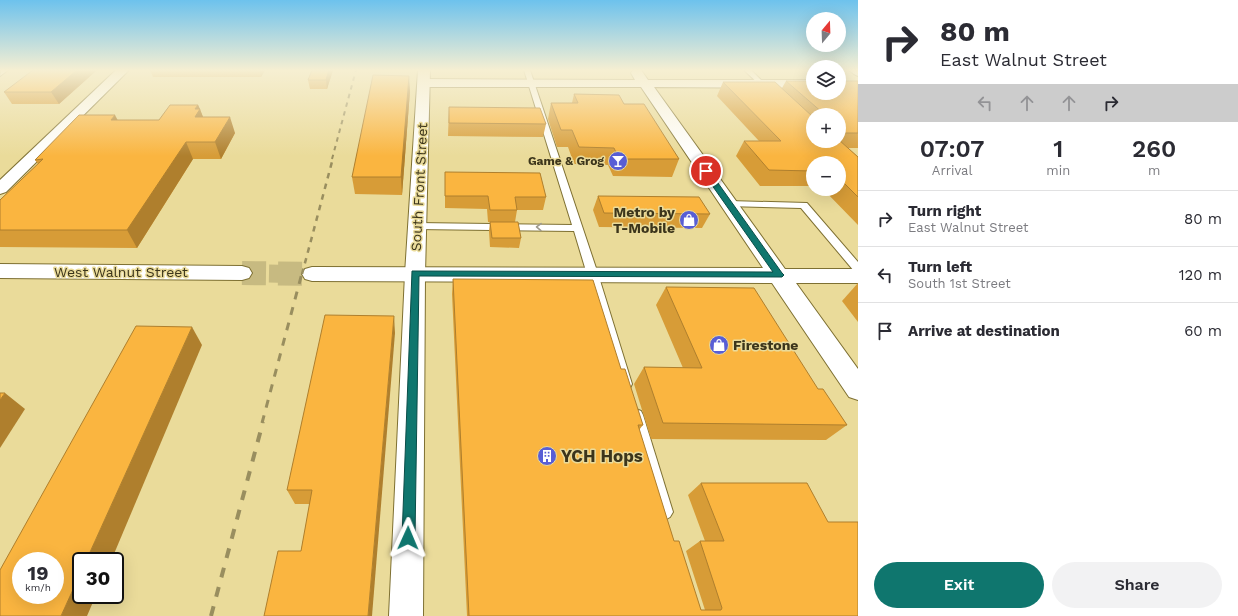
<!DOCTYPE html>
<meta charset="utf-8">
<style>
body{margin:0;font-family:"Work Sans",sans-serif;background:#f2f2f3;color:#2b2b33;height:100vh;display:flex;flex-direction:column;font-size:15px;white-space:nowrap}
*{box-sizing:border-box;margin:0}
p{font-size:13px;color:#7c7c81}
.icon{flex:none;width:22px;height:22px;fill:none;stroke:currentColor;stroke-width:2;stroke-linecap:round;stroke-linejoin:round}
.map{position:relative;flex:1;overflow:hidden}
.details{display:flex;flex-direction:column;background:#fff;width:380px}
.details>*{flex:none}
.banner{background:#fff;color:#2b2b33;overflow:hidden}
.needle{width:26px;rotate:19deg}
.buttons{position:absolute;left:806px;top:12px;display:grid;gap:8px}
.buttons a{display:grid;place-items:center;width:40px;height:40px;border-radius:50%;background:#fff;box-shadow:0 4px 16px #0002;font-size:20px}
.speed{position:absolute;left:12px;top:552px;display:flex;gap:8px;font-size:20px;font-weight:700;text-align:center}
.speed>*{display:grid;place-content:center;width:52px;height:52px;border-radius:50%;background:#fff;box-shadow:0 4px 16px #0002;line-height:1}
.speed small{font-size:10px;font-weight:400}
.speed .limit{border:2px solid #111;border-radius:6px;background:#fff;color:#111}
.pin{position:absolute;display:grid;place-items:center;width:34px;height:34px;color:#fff;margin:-17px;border:2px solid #fff;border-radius:50%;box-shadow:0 1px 4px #0007}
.me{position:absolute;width:44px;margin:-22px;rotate:1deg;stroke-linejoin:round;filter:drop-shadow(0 0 3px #0008)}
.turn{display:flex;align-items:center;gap:14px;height:84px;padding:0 16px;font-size:18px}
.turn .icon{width:52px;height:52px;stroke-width:2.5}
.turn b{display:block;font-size:28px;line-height:34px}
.lanes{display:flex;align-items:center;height:38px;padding:0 16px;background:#0003;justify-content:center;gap:20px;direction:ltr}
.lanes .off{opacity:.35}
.eta{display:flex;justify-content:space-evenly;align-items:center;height:68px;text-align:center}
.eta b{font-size:24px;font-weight:600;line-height:28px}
.cta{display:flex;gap:8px;margin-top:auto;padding:8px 16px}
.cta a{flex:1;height:46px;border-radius:24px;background:#0f766e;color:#fff;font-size:16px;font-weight:600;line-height:46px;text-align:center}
.cta a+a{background:#f2f2f3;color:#2b2b33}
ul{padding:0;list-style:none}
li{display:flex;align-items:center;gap:12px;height:56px;padding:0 16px;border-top:1px solid #e1e1e2}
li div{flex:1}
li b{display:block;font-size:15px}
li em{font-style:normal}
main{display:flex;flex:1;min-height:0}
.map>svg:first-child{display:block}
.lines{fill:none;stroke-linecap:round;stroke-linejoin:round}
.secondary-tunnel-far1{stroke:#c7ba81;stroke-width:18;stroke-dasharray:18 9;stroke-linecap:butt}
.secondary-tunnel{stroke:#c7ba81;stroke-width:24;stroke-dasharray:24 12;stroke-linecap:butt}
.lane-casing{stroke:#7e7032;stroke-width:2}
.street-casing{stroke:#7e7032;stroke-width:2}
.secondary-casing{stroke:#7e7032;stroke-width:2}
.lane{fill:#fff;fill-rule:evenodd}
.street{fill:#fff;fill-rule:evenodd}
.secondary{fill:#fff;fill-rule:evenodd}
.rail-far3{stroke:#998e5f;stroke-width:2;stroke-dasharray:4.5 4.5;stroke-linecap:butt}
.rail-far2{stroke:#998e5f;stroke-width:2.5;stroke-dasharray:5.5 5.5;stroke-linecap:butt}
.rail-far1{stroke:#998e5f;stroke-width:3;stroke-dasharray:8 8;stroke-linecap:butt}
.rail{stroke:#998e5f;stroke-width:4;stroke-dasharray:10 10;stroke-linecap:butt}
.wall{fill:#d79c37;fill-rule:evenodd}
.shaded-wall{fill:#af7f2d}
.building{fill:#fab540;stroke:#af7f2d;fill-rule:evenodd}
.oneway{stroke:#9e9a8d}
.route{fill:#0f766e;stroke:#0a4d48}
.labels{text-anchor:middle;stroke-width:3;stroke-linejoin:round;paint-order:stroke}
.far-poi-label{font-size:12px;font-weight:bold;fill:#3c351b;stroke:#eadb9a;text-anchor:end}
.street-label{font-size:14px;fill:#3c351b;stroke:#eadb9a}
.poi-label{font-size:14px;font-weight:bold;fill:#3c351b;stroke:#eadb9a;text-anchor:end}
.near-poi-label{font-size:17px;font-weight:bold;fill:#3c351b;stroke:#eadb9a;text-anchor:start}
</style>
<main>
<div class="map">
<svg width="858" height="616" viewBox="0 0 858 616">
<rect width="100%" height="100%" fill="#eadb9a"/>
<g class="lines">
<polyline class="secondary-tunnel-far1" points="242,273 289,274"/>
<polyline class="secondary-tunnel" points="242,273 312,274"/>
<g class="lane-casing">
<g id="lane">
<polygon points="1,70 8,70 0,76"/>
<polygon points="524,70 530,70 598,274 632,384 630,388 626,389 622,388 620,384 574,231 417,229 412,226 417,223 572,225"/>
<polygon points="744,70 751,70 770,89 770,91 766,91"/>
<polygon points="729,201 807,203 858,262 858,273 854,271 801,208 726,206 725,204 726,202"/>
<polygon points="636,409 641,411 643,415 673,512 670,517 665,520 660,517 657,512 629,415 631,411"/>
</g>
</g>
<g class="street-casing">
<g id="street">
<polygon points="116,70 129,70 6,192 0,194 0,180"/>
<polygon points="418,70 430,70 425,274 423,616 389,616 405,274"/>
<polygon points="849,70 858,70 858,76 854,74"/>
</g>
</g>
<g class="secondary-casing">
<g id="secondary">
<polygon points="633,70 641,70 648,80 813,80 813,88 654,87 785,269 858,269 858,283 796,283 858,369 858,400 849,397 772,283 312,281 305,279 302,274 305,269 312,267 763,268 641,87 424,87 420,86 418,83 420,80 424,79 635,80 631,73"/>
<polygon points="0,264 242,266 249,268 252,273 249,278 242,280 0,278"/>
</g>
</g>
<use href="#lane" class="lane"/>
<use href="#street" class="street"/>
<use href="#secondary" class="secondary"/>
<polyline class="rail-far3" points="332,159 356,70"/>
<polyline class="rail-far2" points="302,274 333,158"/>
<polyline class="rail-far1" points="262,423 302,273"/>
<polyline class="rail" points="211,616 263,422"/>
</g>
<g class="wall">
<polygon points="97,70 59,104 12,104 4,92"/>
<polygon points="150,70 265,70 261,77 153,77"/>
<polygon points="333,70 327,89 310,89 308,80"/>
<path d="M786,81H858V148H848L858,157V225L823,189H839V163H813V186H760L736,156L744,141H759L717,96L723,82L782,88ZM813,115H839V141H813Z"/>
<polygon points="410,91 402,195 355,194 352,177"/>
<polygon points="574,94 624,104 679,159 672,177 613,176 608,165 574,164 568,147 557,147 548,119 551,103 572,103"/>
<polygon points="198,105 203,117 235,133 221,159 193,159 137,248 0,247 0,200 38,164 35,160 118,120 159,120"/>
<polygon points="449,107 546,124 543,137 448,136"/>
<polygon points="445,172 546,197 543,210 517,210 515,222 521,238 519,248 490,247 489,231 490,222 488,222 487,209 445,208"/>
<polygon points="598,196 710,214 702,228 599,227 593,210"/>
<polygon points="453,279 621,369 643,425 639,430 674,541 701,610 705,610 686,551 700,541 705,541 688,495 701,483 858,616 467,616 452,294"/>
<polygon points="858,283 858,322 842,301"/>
<polygon points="666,287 818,389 847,425 826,440 651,439 634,384 644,367 683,368 656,305"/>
<polygon points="395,333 301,551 310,504 295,504 287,490"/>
</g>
<g class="shaded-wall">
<polygon points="77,70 97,70 59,104 51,92"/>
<polygon points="260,70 265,70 261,77"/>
<polygon points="329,70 333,70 327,89 326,80"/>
<polygon points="409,76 410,91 402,195 401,177"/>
<polygon points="198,105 200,109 206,125 195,117 195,109"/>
<polygon points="115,115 124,132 111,120"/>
<polygon points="230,117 235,133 221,159 215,142"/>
<polygon points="186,142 193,159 137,248 127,230"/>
<polygon points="394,316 395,333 372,616 368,616"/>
<polygon points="192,327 202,345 111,561 86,561"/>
<polygon points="5,393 25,409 0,448 0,400"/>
<polygon points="81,572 81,595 96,595 87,616 61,616"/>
</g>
<g class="building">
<polygon points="33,70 77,70 51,92 4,92"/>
<polygon points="312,70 329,70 326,80 308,80"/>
<polygon points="373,75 409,76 401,177 352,177"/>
<polygon points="786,81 813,81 813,93 839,93 839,81 858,81 858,133 845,133 839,128 839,115 823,115 823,113"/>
<polygon points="723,82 775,82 813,117 813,141 839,141 839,140 858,157 858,197 839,178 839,163 813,163 813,171 769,170 744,141 781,141"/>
<polygon points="574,94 619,95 624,104 644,104 679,159 619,159 614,148 579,147 572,130 561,130 551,103 578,103"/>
<polygon points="170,105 198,105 195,109 200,109 195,117 230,117 215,142 186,142 127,230 0,230 0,200 43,159 35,160 79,115 115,115 111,120 159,120"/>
<polygon points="449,107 540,108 546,124 449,123"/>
<polygon points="445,172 540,173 546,197 515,197 517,210 490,210 488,196 445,196"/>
<polygon points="598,196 699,197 710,214 604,213"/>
<polygon points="490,222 518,222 521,238 492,238"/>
<polygon points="453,279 593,280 621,369 625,369 643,425 638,425 674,541 679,541 701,610 721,610 722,608 700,541 724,541 701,483 807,483 828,522 858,522 858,616 469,616"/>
<polygon points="666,287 754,288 818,389 823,389 847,425 663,423 644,367 702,368"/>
<polygon points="325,315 394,316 368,616 264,616 278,551 301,551 312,490 287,490"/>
<path d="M136,326L192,327L86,561H81V572L61,616H0V570ZM21,561H55V595H21Z"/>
<polygon points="0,393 5,393 0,400"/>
</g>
<defs><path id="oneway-chevron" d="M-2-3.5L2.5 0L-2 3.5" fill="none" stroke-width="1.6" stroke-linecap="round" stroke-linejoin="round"/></defs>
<use class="oneway" href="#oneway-chevron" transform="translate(539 227) rotate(-179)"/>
<linearGradient id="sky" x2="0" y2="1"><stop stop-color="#6dc2ed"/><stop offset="0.45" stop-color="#f6efd2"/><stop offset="1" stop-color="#f6efd2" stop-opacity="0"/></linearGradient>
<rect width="858" height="156" fill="url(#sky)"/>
<polygon class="route" points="703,169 708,169 782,273 784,275 782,277 419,276 415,538 413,543 408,545 404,543 402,538 412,271 773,272 702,171"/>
<defs>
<g id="bar-disc" transform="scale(1)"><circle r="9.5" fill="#585ed5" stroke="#eadb9a"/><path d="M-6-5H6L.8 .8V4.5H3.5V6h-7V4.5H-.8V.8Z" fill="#fff"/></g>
<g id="shop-disc" transform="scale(1)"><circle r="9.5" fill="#585ed5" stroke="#eadb9a"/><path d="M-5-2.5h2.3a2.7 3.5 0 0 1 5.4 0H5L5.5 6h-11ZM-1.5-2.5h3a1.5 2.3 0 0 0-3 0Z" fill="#fff"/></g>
<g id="building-disc" transform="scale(1)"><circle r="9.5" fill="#585ed5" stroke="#eadb9a"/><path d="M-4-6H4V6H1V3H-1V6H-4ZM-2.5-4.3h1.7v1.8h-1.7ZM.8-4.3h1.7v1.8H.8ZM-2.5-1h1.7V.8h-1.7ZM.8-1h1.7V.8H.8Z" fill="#fff"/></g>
</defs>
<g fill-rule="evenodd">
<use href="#bar-disc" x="618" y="161"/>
<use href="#shop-disc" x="689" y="220"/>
<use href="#shop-disc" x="719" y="345"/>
<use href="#building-disc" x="547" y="456"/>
</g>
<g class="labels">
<g class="far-poi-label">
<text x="604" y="165">Game &amp; Grog</text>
</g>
<g class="street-label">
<text transform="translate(419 187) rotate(-87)" y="5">South Front Street</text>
<text x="121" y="277">West Walnut Street</text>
</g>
<g class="poi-label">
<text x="675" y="217">Metro by<tspan x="675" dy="16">T-Mobile</tspan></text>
<text x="733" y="350" text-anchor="start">Firestone</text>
</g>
<g class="near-poi-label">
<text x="561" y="462">YCH Hops</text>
</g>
</g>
</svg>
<div class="buttons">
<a><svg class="needle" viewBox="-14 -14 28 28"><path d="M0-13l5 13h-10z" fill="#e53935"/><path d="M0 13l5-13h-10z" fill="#7c7c81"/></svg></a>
<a><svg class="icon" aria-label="layers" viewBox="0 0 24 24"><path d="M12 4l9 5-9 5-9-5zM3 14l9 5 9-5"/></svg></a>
<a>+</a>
<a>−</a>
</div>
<div class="speed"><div>19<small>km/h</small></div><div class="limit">30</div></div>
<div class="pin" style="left:706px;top:171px;background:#d93025"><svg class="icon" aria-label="arrive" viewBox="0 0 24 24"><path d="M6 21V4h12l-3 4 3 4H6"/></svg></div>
<svg class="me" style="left:408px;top:538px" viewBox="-20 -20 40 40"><path d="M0-17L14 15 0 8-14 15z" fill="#0f766e" stroke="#fff" stroke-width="4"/></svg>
</div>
<section class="details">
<div class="banner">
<div class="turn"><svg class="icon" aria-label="right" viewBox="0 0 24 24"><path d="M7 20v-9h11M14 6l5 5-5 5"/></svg><div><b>80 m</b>East Walnut Street</div></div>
<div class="lanes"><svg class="icon off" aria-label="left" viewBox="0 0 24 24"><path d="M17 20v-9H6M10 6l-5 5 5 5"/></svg><svg class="icon off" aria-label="ahead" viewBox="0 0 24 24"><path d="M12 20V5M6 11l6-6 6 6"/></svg><svg class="icon off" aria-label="ahead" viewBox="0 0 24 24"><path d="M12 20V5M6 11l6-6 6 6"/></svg><svg class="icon" aria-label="right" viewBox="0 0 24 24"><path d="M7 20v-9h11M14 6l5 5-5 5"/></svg></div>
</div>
<div class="eta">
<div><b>07:07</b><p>Arrival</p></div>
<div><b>1</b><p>min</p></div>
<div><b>260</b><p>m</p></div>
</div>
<ul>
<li><svg class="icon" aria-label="right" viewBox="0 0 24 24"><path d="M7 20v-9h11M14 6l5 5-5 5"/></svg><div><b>Turn right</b><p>East Walnut Street</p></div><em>80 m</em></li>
<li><svg class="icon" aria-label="left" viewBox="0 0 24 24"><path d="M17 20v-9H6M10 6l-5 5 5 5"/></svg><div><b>Turn left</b><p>South 1st Street</p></div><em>120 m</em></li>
<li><svg class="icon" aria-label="arrive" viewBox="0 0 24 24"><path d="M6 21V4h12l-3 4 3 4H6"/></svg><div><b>Arrive at destination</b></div><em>60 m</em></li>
</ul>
<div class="cta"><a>Exit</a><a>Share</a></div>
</section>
</main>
